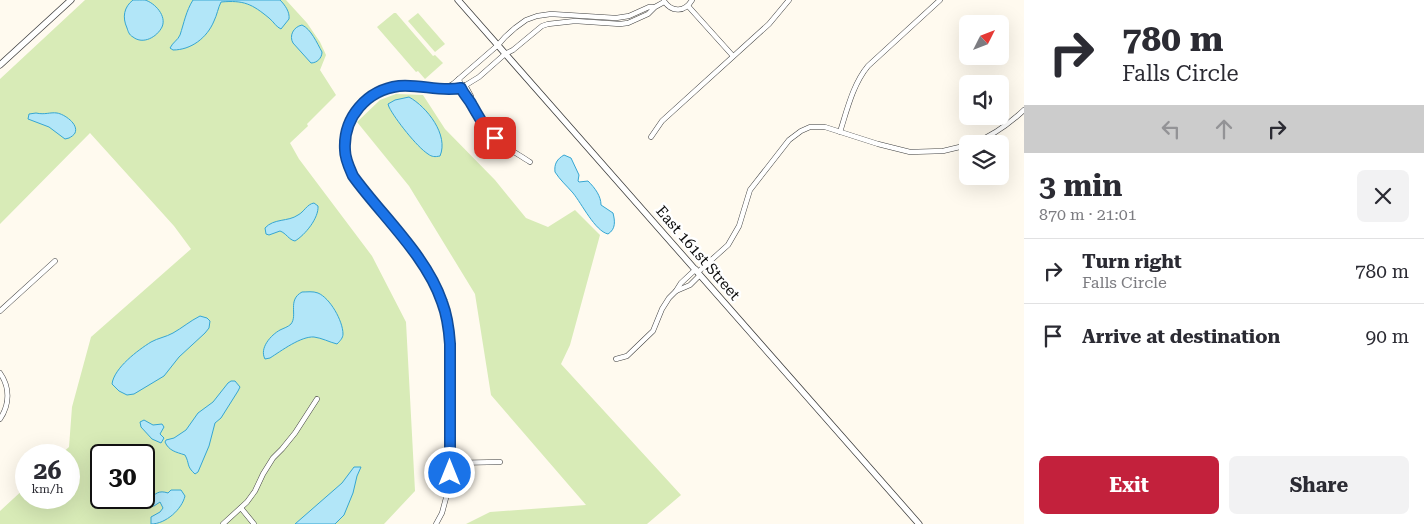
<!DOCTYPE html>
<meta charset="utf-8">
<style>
body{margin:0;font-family:"Roboto Serif",serif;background:#f2f2f3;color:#2b2b33;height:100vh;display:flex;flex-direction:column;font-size:19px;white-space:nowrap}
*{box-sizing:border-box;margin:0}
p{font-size:16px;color:#7c7c81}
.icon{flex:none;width:28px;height:28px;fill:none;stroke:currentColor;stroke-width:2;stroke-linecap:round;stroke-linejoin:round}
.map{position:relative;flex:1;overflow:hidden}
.drawer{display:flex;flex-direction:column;background:#fff;width:400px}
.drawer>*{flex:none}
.top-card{background:#fff;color:#2b2b33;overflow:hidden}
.needle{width:32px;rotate:48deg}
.buttons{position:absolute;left:959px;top:15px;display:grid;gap:10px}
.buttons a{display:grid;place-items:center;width:50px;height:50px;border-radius:8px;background:#fff;box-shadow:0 5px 20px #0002;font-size:25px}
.speed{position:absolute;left:15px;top:444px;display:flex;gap:10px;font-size:25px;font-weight:700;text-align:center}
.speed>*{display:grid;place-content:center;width:65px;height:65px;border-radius:50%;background:#fff;box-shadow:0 5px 20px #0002;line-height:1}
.speed small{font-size:12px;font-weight:400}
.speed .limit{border:2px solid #111;border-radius:8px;background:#fff;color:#111}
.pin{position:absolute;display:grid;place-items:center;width:42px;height:42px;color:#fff;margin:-21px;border-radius:10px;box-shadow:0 2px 8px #0006}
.me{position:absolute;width:55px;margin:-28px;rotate:0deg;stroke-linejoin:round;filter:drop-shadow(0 0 4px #0008)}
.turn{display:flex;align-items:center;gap:18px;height:105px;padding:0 15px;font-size:22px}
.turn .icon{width:65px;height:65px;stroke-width:2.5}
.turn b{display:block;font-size:35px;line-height:42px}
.lanes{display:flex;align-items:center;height:48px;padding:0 15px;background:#0003;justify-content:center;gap:25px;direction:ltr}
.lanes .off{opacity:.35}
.round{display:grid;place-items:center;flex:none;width:52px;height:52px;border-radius:8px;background:#f2f2f3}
.overview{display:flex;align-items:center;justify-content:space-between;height:85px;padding:0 15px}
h1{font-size:30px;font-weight:700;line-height:38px}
.cta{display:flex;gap:10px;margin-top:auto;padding:10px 15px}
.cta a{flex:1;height:58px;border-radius:8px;background:#c3213c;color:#fff;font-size:20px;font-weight:700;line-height:58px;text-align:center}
.cta a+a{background:#f2f2f3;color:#2b2b33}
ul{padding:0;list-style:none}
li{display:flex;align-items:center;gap:15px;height:65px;padding:0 15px;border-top:1px solid #e1e1e2}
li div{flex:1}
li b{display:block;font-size:19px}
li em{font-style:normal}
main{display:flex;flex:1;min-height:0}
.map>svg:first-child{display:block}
.green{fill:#d8ebb7;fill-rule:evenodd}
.water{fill:#b2e6f8;stroke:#36a6d2}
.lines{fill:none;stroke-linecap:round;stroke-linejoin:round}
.minor-casing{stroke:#414141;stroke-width:5.5}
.tertiary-casing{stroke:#414141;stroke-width:7}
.minor{stroke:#fff;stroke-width:4.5}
.tertiary{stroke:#fff;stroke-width:5.5}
.route-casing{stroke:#114b97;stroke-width:12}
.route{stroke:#1a73e8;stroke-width:9}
.labels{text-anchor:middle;stroke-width:5;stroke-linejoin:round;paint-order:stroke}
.street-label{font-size:15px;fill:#0e0e0e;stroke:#fff}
</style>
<main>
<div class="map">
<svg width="1024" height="524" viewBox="0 0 1024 524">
<rect width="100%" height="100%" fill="#fffaef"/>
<g class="green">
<path d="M85,0H286L307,23L320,42L326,55L320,70L336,95L307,124L308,126L290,143L299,159L372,256L406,322L415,491L384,524H0V511L26,487V498H69V455H60L69,447L72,407L91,337L191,249L174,226L90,133L0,224V79ZM101,455H144V498H101Z"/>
<polygon points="394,13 396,13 433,56 435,55 443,63 425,79 418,71 416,72 377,27"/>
<polygon points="418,13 445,44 435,52 408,21"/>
<polygon points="396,94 423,95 445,129 495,180 526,218 548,227 575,210 600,235 570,345 561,364 681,495 647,524 466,524 490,512 586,505 491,395 475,294 409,186 357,122 380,100"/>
</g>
<g class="water">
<path d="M133,0C137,0 142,0 145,0C155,3 167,16 162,27C157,37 143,45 133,37C129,35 128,31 127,28C122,17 124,7 133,0Z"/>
<path d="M193,0H280C285,5 290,12 289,19L281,29C276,27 274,22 269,18C252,4 244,0 221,2C218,8 217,15 214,21C207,38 191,50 173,50L170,48C173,42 178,40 180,35C184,23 186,11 193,0Z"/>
<path d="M302,25C311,29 317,43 322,52C322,58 317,63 311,63L293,43C289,36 293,27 302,25Z"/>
<path d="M409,97C427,107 449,135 440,156C435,157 432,157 428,154C417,147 395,119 389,107L388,104L395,100Z"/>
<path d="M36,113C45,115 50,112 57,113C64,114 79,124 75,133C74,135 71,137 69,138L65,139L49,127L28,119L29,114Z"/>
<path d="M564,155L571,158L579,175L578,181L579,182L588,181C595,188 601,196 601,205L613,213C615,221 616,229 608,234C595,231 582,204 573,193C567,186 560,180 555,172C554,164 557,159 564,155Z"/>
<path d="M314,203L318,206C319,218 305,235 295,241C289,240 286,233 280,231L269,235L266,234L265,228C274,218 288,222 298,215C304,212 307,204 314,203Z"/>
<path d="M302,292C307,292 313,291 318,293C330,298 343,321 343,334C343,338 340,341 337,344C329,342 322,338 314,337C301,336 281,351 270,358L265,359C259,348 271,335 280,330C284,328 288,327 291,324C298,315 287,300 302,292Z"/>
<path d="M200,316L207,318L210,321L209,328L205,333L179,357L164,376L134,394L127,395L119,391L112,384C114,368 138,350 151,342C158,338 166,337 173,333C182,328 190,321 200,316Z"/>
<path d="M231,381H235L240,387L238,391L221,418L215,423L209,446L198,472L195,474C186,466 190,464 185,455C176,452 169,451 165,442L166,440L174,438L186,430L198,413L213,402L228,383Z"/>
<polygon points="144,420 153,425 162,424 164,427 160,434 164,438 161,443 152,439 141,427 140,422"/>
<polygon points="354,467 361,467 357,476 353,493 344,515 335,524 295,524 342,483"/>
<path d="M171,490H181L185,496C182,509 166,524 151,524V517L160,512L163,508L160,502L154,506H149V501C155,493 159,490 168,493Z"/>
</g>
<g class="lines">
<g class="minor-casing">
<g id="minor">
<path d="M664,1C672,13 685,12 692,0"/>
<polyline points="688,6 733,56"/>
<path d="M459,79C462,92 464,93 471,103C477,111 480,121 487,130C498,144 515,152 530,162"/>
<polyline points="465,85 471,96 470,102"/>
<polyline points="446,88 453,84 498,45 505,37 515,28 526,20 537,16 551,14 616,18 629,16 649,7 654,7"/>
<path d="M840,132C847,110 853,84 868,66L940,0"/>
<polyline points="651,137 662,121 769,24 789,0"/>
<path d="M972,144C992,136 1008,125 1024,110"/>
<polyline points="698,272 728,245 739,226 750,190 789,140 801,131 810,127 825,127 878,144 910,152 943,151 968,145"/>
<polyline points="676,291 690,285 700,275"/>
<polyline points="0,311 55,261"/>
<polyline points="616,359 627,356 653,331 662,309 669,298 676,291 681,283 696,269"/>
<path d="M0,373C10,387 10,404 0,419"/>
<polyline points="451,463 500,462"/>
<polyline points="241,508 254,524"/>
<polyline points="223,524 247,502 255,491 263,474 273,458 282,449 295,433 317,399"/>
<path d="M436,524L442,513L450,483V344C449,329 447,315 442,302C426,254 382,216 353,176L348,164L345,151V140L348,125L354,114L363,103L371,96L381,91L402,86L437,89H453L461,88L479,77L505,54L513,50L542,26L548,24L575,21L620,24L628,23L648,14L655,7L664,2"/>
</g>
</g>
<g class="tertiary-casing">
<g id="tertiary">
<polyline points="458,0 919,524"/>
<polyline points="0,65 71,0"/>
</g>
</g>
<use href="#minor" class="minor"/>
<use href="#tertiary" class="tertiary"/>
</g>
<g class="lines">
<g class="route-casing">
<path id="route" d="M450,473V344C449,329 447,315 442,302C426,255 381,215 353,176C349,167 345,159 345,150C343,117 367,90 399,86C420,84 440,92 461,88C464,95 469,99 472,105C479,117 484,128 495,138"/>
</g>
<use href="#route" class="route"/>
</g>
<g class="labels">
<g class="street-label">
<text transform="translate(698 253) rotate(49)" y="5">East 161st Street</text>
</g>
</g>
</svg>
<div class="buttons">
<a><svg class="needle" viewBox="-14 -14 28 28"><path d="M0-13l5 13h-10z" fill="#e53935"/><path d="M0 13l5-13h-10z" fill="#7c7c81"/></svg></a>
<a><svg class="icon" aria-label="sound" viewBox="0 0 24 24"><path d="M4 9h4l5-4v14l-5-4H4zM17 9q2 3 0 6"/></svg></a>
<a><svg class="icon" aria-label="layers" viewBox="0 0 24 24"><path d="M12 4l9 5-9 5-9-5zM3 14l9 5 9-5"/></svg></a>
</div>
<div class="speed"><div>26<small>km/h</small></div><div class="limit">30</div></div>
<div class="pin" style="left:495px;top:138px;background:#d93025"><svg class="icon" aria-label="arrive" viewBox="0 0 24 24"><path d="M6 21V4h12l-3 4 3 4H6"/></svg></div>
<svg class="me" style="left:450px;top:473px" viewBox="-20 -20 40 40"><circle r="17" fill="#1a73e8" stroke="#fff" stroke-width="3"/><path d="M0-11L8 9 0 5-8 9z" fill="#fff"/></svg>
</div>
<section class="drawer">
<div class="top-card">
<div class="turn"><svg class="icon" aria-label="right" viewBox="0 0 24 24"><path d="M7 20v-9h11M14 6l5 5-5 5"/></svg><div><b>780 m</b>Falls Circle</div></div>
<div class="lanes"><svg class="icon off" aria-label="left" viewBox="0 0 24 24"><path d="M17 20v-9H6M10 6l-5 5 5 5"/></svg><svg class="icon off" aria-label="ahead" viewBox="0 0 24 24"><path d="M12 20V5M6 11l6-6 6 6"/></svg><svg class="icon" aria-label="right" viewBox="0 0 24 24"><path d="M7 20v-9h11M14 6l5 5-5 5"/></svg></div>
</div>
<div class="overview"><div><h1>3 min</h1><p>870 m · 21:01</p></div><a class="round"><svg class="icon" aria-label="close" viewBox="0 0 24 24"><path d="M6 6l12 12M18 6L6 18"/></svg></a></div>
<ul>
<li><svg class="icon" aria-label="right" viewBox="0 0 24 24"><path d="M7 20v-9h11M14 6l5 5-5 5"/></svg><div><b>Turn right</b><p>Falls Circle</p></div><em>780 m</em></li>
<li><svg class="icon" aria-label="arrive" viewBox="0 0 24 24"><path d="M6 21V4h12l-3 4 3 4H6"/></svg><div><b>Arrive at destination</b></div><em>90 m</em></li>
</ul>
<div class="cta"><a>Exit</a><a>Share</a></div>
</section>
</main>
